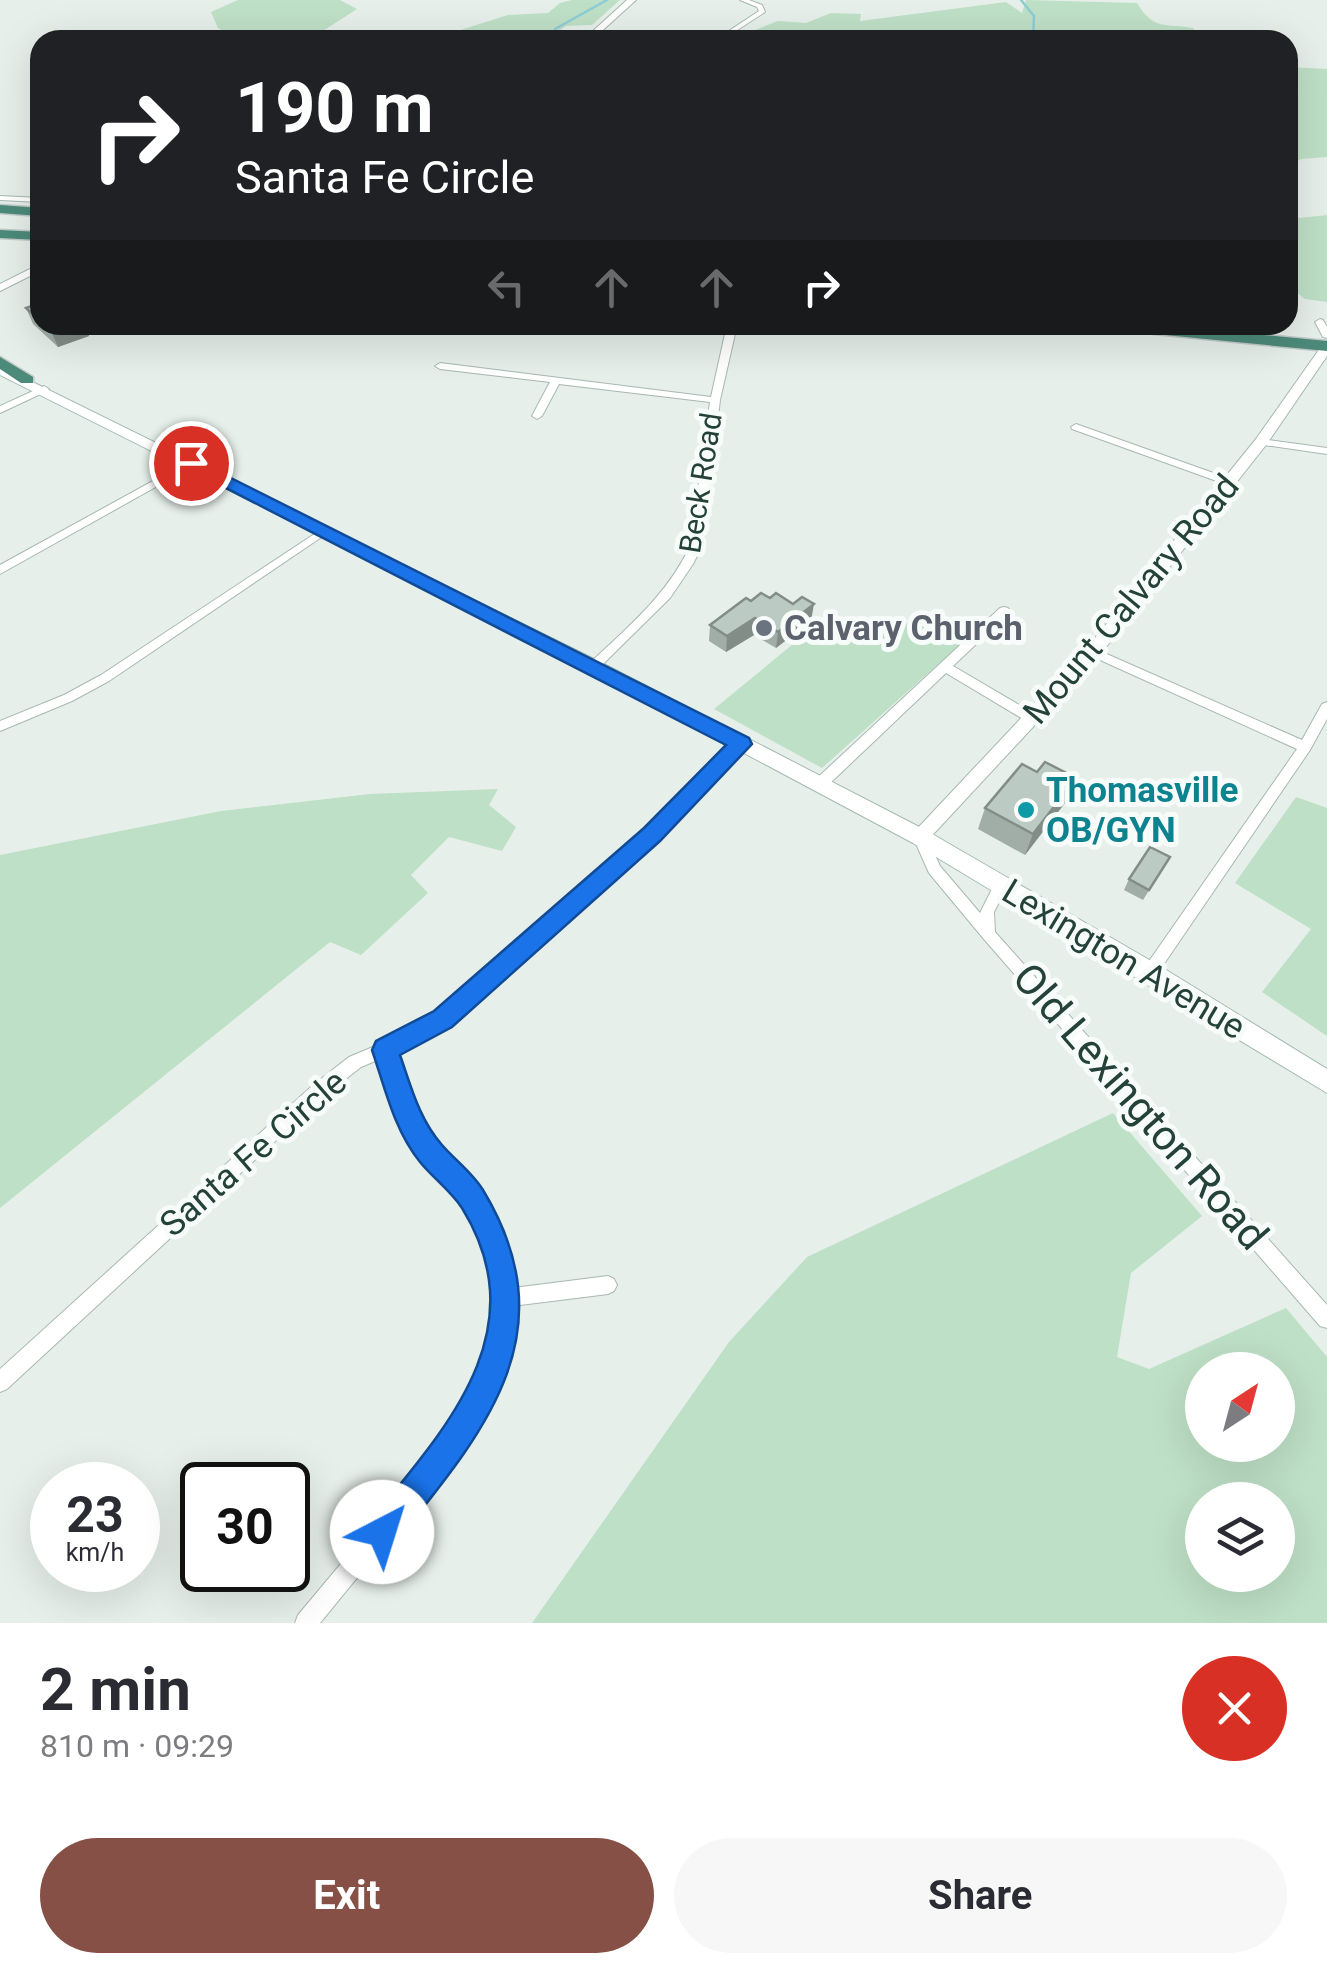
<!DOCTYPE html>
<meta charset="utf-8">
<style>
body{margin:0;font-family:Roboto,sans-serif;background:#f7f7f7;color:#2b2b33;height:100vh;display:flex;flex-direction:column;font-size:38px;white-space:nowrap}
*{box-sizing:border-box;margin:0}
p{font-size:32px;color:#7c7c81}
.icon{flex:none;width:55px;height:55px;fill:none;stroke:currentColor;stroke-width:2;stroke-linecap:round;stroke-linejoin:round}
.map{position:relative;height:1623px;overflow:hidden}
.drawer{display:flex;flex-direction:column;background:#fff;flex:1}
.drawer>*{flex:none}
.banner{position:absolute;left:30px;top:30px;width:1268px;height:305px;border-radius:30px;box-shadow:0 10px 40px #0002;background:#202124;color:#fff;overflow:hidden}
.needle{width:65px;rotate:36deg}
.controls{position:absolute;left:1185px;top:1352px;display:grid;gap:20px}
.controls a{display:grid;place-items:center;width:110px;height:110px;border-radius:50%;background:#fff;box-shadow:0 10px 40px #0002;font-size:50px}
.speed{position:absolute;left:30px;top:1462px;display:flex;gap:20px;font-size:50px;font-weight:700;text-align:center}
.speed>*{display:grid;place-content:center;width:130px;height:130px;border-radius:50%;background:#fff;box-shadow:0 10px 40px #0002;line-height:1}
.speed small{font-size:25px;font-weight:400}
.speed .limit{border:5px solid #111;border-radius:15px;background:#fff;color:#111}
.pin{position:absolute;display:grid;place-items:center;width:85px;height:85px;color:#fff;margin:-42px;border:5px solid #fff;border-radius:50%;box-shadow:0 2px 10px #0007}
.me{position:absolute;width:110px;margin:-55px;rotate:40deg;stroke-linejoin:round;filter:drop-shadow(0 0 8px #0008)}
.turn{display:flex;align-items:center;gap:35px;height:210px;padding:0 40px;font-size:45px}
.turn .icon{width:130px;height:130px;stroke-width:2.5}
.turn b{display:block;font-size:70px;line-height:85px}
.lanes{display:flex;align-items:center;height:95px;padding:0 40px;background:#0003;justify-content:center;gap:50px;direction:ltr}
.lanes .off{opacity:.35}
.round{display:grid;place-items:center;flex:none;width:105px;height:105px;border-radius:52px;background:#f7f7f7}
.head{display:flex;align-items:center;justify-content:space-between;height:170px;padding:0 40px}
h1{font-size:60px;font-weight:700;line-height:75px}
.action{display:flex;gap:20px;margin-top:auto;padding:20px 40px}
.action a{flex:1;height:115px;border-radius:60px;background:#865046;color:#fff;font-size:40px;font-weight:700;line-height:115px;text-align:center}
.action a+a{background:#f7f7f7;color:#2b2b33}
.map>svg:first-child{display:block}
.green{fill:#bee0c6;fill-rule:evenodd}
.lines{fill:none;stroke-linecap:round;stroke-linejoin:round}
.stream{stroke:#8dccd5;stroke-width:2.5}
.minor-casing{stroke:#a8b8b1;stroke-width:2}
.tertiary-casing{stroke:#a8b8b1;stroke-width:2}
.secondary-casing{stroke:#a4bbb2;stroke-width:2}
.trunk-casing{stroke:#c2cac8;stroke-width:3}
.minor{fill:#fff;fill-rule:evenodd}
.tertiary{fill:#fff;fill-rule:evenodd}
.secondary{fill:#fff;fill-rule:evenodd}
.trunk{fill:#4c8a7a;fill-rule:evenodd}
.wall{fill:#a1aea8}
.shaded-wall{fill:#838d88}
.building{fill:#bbcac3;stroke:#838d88;stroke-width:2.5}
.route{fill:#1a73e8;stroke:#114b97;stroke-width:2.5}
.worship-dot{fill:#6b7280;stroke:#f7fbf9;stroke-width:4}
.culture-dot{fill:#0f9aa8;stroke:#f7fbf9;stroke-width:4}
.labels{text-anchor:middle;stroke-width:10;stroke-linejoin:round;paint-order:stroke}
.far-street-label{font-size:30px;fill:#244239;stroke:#f7fbf9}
.street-label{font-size:35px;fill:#244239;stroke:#f7fbf9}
.worship-label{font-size:35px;font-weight:bold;fill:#5b616d;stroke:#f7fbf9;text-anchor:start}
.culture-label{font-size:35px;font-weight:bold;fill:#0d838f;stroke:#f7fbf9;text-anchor:start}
.near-street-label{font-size:42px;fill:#244239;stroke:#f7fbf9}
</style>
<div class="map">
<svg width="1327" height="1623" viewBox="0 0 1327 1623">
<rect width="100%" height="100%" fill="#e6efea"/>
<g class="green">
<polygon points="238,0 340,0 357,9 309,40 237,40 218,28 211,12"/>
<polygon points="572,0 620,0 592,25 566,26 546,40 429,40 508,15 548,13 560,3"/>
<path d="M1026,0L1137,3C1154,31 1165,23 1193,28L1200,36L1194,40H730L778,21L806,23L831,13L861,14L860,21L1006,2L1022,13Z"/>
<polygon points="1288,67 1327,69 1327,157 1301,159 1290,166"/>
<polygon points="1288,215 1300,218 1327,215 1327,302 1305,299 1288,286"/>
<polygon points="821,621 984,623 822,768 714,709"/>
<polygon points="498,789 489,805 516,827 502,851 449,837 411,875 428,893 361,955 330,942 0,1208 0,855 221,811 370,794"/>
<polygon points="1296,797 1327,808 1327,1036 1262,992 1311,929 1235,883"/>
<path d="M1113,1113L1202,1216L1131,1273L1117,1357L1149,1369L1286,1308L1327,1357V1623H532L729,1342L807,1257ZM1202,1370H1278V1445H1202ZM1202,1500H1278V1575H1202Z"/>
</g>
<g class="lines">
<g class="stream">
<polyline points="1021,0 1034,16 1033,40"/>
<polyline points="555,29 607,0"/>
</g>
<g class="minor-casing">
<g id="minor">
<polygon points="740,0 749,0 762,5 765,12 722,40 715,40 759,11 757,7"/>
<polygon points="0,196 40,198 40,202 0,200"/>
<polygon points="1320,319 1323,320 1327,327 1327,338 1323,337 1315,322"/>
<path d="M727,325H737L720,400L702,546L693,564L670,598L598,669H590L588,666L590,663C628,627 668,594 690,546L710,402L559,384L542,416L537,419L532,416L550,382L440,369L435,366L440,363L711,397Z"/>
<polygon points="44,386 49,389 47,391 0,413 0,406"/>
<polygon points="1076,424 1233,480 1234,482 1233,484 1225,484 1072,429 1071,427"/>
<polygon points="1261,439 1327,448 1327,454 1257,444 1256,442"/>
<polygon points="191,460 195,461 195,465 0,574 0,565"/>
<polygon points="325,527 329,528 329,532 109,681 72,701 0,731 0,721 64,695 101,675"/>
<polygon points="1004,607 1008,608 1010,611 1008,614 953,666 1038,716 1039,719 1038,722 1028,722 946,673 825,788 815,788 813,784 815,780 1000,608"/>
<polygon points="1093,648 1302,740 1322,704 1327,702 1327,719 1310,750 1155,977 1150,979 1145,977 1142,972 1145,967 1297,749 1089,655 1087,652"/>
<path d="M741,738L746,740L748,743L746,746L657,838L449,1024L416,1044L394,1053C405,1085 414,1120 435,1147C447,1161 463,1172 474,1186C494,1210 514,1256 513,1288L608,1276L614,1279L617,1285L614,1291L608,1294L512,1306L510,1339L495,1394L465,1446L320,1623H295L298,1615L451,1432L477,1390L492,1339L495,1277L484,1236L463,1199L423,1158L403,1126L380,1059L361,1067L324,1096L7,1389L0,1392V1369L312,1086L349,1057L404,1034L437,1014L647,830L736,740Z"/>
<polygon points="920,831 925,833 940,866 980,913 996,881 1001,879 1006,881 1008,885 994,912 995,932 1327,1305 1327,1328 1320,1326 983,938 929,873 913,837 915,833"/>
</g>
</g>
<g class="tertiary-casing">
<g id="tertiary">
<polygon points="627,0 636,0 592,40 583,40"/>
<polygon points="40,264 40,271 0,291 0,284"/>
<polygon points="1327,343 1327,356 1266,445 1099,656 926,842 914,842 911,837 914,832 1087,648 1256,439 1323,344"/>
</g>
</g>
<g class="secondary-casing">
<polygon id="secondary" points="0,366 600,662 927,831 1158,965 1327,1069 1327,1093 913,843 588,670 0,375"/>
</g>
<g class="trunk-casing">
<g id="trunk">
<polygon points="0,205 40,208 40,216 0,213"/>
<polygon points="0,230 40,232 40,240 0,238"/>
<polygon points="1106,325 1160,325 1327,341 1327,351 1114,330"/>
<polygon points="0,357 33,377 33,383 21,383 0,369"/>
</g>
</g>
<use href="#minor" class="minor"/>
<use href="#tertiary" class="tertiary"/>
<use href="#secondary" class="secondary"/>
<use href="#trunk" class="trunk"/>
</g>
<g class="wall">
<polygon points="40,303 40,325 85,325 89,336 58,347 33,324 26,308"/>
<polygon points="770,598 811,621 776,648 754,635 726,652 709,641 710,625 751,601"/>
<polygon points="1068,799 1025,855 978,829 985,808"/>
<polygon points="1170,857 1143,900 1124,890 1129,879"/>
</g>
<g class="shaded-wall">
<polygon points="68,325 85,325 89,336 58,347 51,331"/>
<polygon points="814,604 811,621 776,648 778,632"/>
<polygon points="755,618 754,635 726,652 727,636"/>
<polygon points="1076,778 1068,799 1025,855 1033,834"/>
</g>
<g class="building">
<polygon points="40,303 40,321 26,308"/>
<polygon points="44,325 68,325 51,331"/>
<polygon points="761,593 770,598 776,593 793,604 802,597 814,604 778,632 755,618 727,636 710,625 746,598 751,601"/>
<polygon points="1045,762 1076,778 1033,834 985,808 1022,764 1037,772"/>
<polygon points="1150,847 1170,857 1149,890 1129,879"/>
</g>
<path class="route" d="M191,458L749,738L752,744L660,841L452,1027L400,1055C411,1086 419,1119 442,1145C455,1160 473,1173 483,1190C570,1334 484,1432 394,1544L382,1549L371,1544L366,1532L371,1520C445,1429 538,1331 462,1208C451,1191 433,1178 420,1162C394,1130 385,1088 372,1050L376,1041L434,1011L644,828L726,745L185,467V459Z"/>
<circle class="worship-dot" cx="764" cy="628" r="10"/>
<circle class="culture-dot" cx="1026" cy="810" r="10"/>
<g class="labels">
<g class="far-street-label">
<text transform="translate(701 483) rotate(-81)" y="10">Beck Road</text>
</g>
<g class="street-label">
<text transform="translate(1131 599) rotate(-50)" y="12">Mount Calvary Road</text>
<text transform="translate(1124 959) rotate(31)" y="12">Lexington Avenue</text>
<text transform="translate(253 1153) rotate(-41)" y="12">Santa Fe Circle</text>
</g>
<g class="worship-label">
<text x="784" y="640">Calvary Church</text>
</g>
<g class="culture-label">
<text x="1046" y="802">Thomasville<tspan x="1046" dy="40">OB/GYN</tspan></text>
</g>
<g class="near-street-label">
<text transform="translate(1141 1106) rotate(49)" y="15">Old Lexington Road</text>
</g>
</g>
</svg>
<div class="controls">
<a><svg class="needle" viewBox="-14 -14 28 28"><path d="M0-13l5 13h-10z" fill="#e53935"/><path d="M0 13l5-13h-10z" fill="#7c7c81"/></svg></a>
<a><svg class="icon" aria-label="layers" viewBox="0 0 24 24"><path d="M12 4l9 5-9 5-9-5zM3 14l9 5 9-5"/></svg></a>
</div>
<div class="speed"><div>23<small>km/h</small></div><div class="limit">30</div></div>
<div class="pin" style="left:191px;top:463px;background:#d93025"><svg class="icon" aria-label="arrive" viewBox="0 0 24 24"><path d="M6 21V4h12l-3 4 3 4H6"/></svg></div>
<svg class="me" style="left:382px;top:1532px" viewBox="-20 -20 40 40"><circle r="19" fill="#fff"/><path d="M0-13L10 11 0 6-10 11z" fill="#1a73e8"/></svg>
<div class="banner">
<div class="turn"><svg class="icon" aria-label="right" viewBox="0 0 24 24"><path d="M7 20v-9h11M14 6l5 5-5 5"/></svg><div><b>190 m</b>Santa Fe Circle</div></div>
<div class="lanes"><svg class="icon off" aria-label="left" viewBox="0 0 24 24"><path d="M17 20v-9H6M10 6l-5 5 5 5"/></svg><svg class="icon off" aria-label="ahead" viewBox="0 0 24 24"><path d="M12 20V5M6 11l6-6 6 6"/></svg><svg class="icon off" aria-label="ahead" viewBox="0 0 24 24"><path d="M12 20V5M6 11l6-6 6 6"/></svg><svg class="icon" aria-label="right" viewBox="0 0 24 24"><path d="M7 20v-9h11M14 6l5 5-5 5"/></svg></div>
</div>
</div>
<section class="drawer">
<div class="head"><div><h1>2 min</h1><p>810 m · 09:29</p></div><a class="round" style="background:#d93025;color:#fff"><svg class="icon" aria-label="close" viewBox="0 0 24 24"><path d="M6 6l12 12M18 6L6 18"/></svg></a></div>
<div class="action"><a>Exit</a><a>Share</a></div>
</section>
